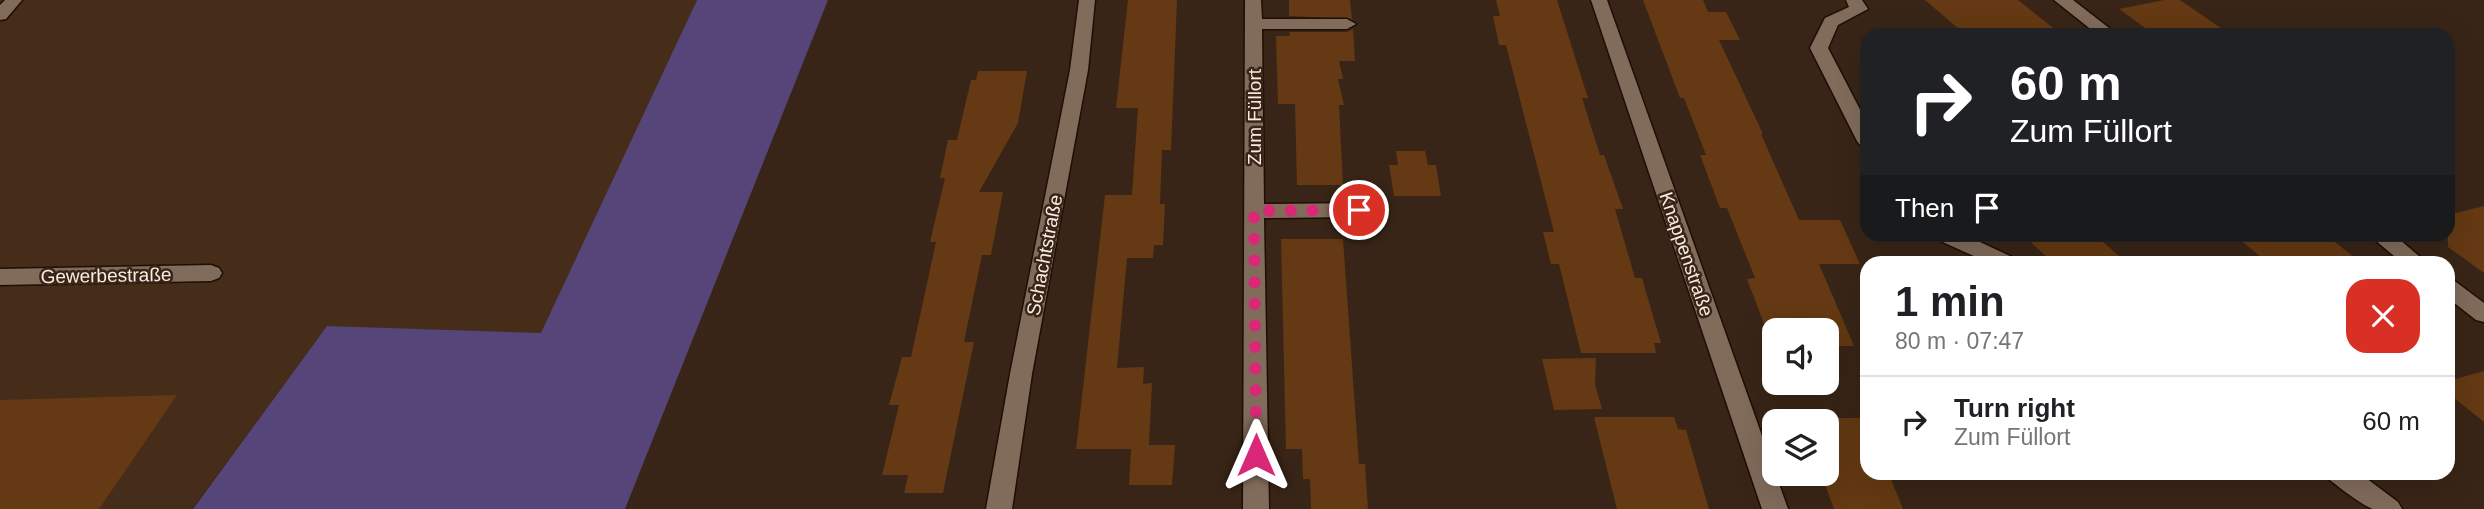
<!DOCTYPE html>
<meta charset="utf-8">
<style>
body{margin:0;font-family:Helvetica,sans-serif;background:#f6f6f6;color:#202124;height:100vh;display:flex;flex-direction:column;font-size:26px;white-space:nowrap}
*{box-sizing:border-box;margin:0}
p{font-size:23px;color:#757577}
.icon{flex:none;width:38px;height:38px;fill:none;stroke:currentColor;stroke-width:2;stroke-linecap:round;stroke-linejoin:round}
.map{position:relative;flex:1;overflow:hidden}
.drawer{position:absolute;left:1860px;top:256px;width:595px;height:224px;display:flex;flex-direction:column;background:#fff;border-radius:21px;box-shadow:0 7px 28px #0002}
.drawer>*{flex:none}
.banner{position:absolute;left:1860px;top:28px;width:595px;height:214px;border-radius:21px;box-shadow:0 7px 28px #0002;background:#202124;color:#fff;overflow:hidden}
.fabs{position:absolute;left:1762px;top:318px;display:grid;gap:14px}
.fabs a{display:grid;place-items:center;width:77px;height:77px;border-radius:14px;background:#fff;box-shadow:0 7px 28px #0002;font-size:35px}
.pin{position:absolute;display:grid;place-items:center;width:60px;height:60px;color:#fff;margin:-30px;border:4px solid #fff;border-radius:50%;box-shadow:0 2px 7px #0007}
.me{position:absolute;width:77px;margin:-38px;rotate:0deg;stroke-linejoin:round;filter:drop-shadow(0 0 5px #0008)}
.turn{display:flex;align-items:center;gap:24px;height:147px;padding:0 35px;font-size:32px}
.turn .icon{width:91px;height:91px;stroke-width:2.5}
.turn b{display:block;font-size:49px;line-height:60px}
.then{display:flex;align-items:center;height:66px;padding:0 35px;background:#0003;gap:14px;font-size:26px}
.round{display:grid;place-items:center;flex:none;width:74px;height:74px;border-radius:21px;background:#f6f6f6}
.headline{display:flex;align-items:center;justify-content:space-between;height:119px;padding:0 35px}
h1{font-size:42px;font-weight:700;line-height:52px}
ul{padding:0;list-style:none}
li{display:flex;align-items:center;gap:21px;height:91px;padding:0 35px;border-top:2px solid #e0e0e0}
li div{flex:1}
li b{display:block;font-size:26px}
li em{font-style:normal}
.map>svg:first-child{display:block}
.built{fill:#452d1a}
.green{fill:#554579}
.building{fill:#643913}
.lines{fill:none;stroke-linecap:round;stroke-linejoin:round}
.street-casing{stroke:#1e0e03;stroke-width:3}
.street{fill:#816b5b;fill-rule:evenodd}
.route{stroke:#db2777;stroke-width:12;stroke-dasharray:0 21.6}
.labels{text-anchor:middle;stroke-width:5;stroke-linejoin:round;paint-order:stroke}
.street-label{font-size:19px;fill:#f8ebe2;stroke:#382517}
</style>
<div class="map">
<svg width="2484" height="509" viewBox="0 0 2484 509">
<rect width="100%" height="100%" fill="#382517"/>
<polygon class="built" points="0,0 697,0 541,334 327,326 192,509 0,509"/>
<polygon class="green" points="697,0 828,0 625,509 193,509 327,326 541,333"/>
<g class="building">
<polygon points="1128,0 1177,0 1171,150 1162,150 1160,204 1165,204 1163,245 1154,245 1153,258 1127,258 1117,368 1144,367 1143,384 1152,383 1149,445 1175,445 1172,485 1129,485 1131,449 1076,449 1105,195 1132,195 1138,108 1116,108"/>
<polygon points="1289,0 1350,0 1352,19 1289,16"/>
<polygon points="1496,0 1557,0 1588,98 1582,98 1600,155 1604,155 1623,209 1615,209 1635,278 1642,278 1661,343 1654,343 1656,353 1581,353 1559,264 1551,264 1543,232 1554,232 1506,45 1499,45 1493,16 1500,16"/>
<polygon points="1643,0 1703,0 1708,12 1726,12 1740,40 1719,40 1763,134 1761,134 1799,220 1840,220 1860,264 1819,264 1854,346 1827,346 1827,331 1774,331 1774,345 1772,345 1747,279 1755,278 1727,208 1720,208 1700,155 1706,155 1684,98 1680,98"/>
<polygon points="1925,0 2018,0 2062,35 2003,35 1997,29 1966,35"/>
<polygon points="2164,0 2180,0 2231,35 2155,35 2119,9"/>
<polygon points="1353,29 1355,61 1339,61 1343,79 1338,79 1344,105 1339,105 1343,185 1297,185 1295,104 1278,104 1276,36 1290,36 1289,32 1347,32"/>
<polygon points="978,71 1027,71 1018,123 979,192 1003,192 991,255 982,255 964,342 974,342 943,493 904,493 908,475 882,475 899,405 889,405 902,357 911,357 936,242 930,242 945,178 940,178 948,140 957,140 971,80 976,80"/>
<polygon points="1396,151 1425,151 1428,165 1436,165 1441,196 1394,196 1389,165 1398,165"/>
<polygon points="2484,206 2484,273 2448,247 2448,215"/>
<polygon points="2022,234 2094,234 2126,262 2052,262"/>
<polygon points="2233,234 2325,234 2360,262 2267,262"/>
<polygon points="1281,239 1343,239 1359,464 1365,464 1368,509 1311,509 1310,479 1303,479 1302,449 1286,449"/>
<polygon points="1596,358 1595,384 1602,409 1554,410 1542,359"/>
<polygon points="2484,371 2484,422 2448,393 2448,381"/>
<polygon points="177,395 99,509 0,509 0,400"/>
<polygon points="1594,417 1674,417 1678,429 1686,430 1709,509 1617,509"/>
<polygon points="1807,418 1867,418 1867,472 1888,472 1903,509 1834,509 1821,474 1828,474 1827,422 1809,422"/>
</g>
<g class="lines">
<g class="street-casing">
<g id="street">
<polygon points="5,0 22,0 6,19 0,20 0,5"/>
<polygon points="1079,0 1095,0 1088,70 1032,374 1012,509 986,509 1010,374 1070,70"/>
<polygon points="1245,0 1261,0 1262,19 1347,19 1356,24 1347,29 1262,29 1264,204 1359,203 1366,205 1369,210 1366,215 1359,217 1264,218 1269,509 1243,509"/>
<polygon points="1591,0 1607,0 1788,509 1762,509"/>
<polygon points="1846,0 1862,0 1868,9 1838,25 1828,48 1867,123 1867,147 1860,145 1857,141 1810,48 1825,18 1849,7"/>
<polygon points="2054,0 2073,0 2118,35 2098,35"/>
<polygon points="1933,234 1963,234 2012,257 2016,262 1987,262 1936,239"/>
<polygon points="2368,234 2393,234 2426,262 2401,262"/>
<polygon points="211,265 219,268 222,273 219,278 211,281 0,285 0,269"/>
<polygon points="2448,279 2456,282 2484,303 2484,322 2476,320 2448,298"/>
<path d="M2322,472H2358L2398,502L2402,509C2393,509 2381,509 2373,509C2366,508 2325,478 2322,472Z"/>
</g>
</g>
<use href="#street" class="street"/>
</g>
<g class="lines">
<polyline class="route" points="1256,455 1254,211 1359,210"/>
</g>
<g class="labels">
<g class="street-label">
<text transform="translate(1254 117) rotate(-90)" y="7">Zum Füllort</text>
<text transform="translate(1687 254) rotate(71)" y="7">Knappenstraße</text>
<text transform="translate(1044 255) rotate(-79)" y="7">Schachtstraße</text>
<text transform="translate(106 275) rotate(-1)" y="7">Gewerbestraße</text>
</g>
</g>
</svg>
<div class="fabs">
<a><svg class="icon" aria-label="sound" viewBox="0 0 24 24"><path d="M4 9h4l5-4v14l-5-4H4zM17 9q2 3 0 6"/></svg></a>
<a><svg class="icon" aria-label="layers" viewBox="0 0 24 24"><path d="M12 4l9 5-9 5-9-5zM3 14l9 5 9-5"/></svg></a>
</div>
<div class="pin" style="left:1359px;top:210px;background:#d93025"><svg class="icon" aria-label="arrive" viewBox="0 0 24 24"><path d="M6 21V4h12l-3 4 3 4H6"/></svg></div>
<svg class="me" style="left:1256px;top:455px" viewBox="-20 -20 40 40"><path d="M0-17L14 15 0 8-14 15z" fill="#db2777" stroke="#fff" stroke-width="4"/></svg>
<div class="banner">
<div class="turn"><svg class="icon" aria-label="right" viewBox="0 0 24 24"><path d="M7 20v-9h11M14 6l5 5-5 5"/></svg><div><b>60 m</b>Zum Füllort</div></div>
<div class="then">Then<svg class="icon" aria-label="arrive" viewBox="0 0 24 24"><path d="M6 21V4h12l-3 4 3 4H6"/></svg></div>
</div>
<section class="drawer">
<div class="headline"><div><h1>1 min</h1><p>80 m · 07:47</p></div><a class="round" style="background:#d93025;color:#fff"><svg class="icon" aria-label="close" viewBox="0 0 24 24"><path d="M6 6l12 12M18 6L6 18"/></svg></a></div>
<ul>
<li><svg class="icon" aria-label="right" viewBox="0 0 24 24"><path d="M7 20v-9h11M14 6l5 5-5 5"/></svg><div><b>Turn right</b><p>Zum Füllort</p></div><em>60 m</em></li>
</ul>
</section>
</div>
